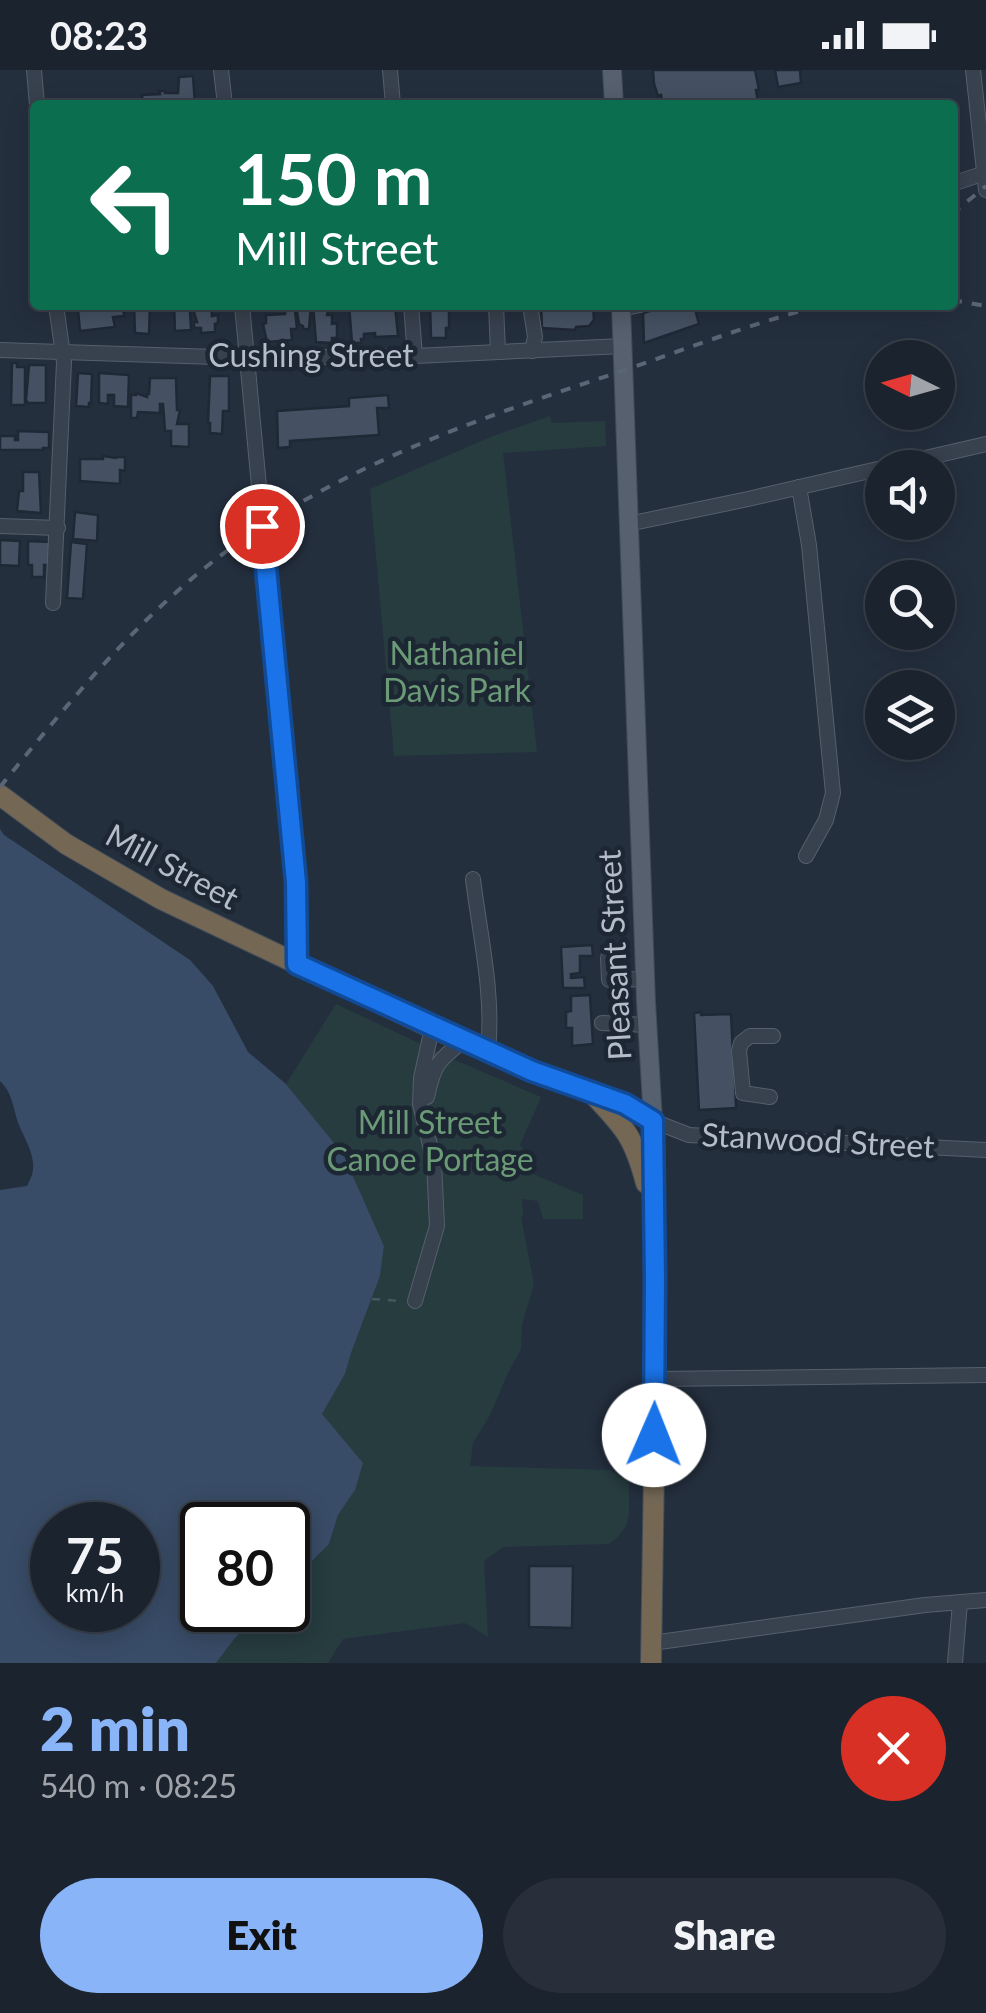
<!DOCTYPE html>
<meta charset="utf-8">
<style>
body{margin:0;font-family:Lato,sans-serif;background:#282f3a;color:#f1f3f6;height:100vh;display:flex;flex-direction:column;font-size:38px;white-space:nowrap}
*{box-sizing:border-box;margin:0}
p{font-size:32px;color:#a0a4aa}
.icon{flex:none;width:55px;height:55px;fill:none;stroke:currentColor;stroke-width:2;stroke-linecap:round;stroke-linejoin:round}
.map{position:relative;height:1593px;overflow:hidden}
.panel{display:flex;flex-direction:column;background:#1b232e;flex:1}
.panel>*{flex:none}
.guide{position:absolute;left:30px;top:30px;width:928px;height:210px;border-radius:10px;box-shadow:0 5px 25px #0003,0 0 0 2px #39404a;background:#0b6e4f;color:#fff;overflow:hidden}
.needle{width:65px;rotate:275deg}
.controls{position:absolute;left:865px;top:270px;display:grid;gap:20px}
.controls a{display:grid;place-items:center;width:90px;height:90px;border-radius:50%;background:#1b232e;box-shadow:0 5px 25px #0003,0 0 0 2px #39404a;font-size:50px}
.speed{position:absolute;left:30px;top:1432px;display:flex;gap:20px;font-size:50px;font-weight:700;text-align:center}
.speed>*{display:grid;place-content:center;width:130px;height:130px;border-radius:50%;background:#1b232e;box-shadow:0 5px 25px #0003,0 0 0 2px #39404a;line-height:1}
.speed small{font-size:25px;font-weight:400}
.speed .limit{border:5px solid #111;border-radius:15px;background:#fff;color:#111}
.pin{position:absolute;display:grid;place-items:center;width:85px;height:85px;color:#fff;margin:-42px;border:5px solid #fff;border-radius:50%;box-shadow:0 2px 10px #0007}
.me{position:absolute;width:110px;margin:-55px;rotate:1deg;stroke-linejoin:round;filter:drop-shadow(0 0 8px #0008)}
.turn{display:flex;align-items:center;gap:35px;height:210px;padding:0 40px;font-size:45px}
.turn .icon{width:130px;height:130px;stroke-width:2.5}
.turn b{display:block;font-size:70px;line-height:85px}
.round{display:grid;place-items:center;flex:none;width:105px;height:105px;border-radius:52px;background:#282f3a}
.summary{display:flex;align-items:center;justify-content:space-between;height:170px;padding:0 40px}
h1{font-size:60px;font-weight:800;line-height:75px;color:#8ab4f8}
.button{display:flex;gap:20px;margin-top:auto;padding:20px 40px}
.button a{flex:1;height:115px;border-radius:60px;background:#8ab4f8;color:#111;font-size:40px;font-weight:800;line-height:115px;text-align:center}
.button a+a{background:#282f3a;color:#f1f3f6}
.status{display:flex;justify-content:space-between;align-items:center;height:70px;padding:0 50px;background:#1b232e;direction:ltr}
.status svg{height:28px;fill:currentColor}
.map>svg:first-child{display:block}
.green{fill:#263c3f}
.water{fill:#394c67;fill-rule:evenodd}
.building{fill:#455162;stroke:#1f2835;stroke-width:2.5}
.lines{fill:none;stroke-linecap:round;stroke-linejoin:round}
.minor-casing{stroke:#565f6c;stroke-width:16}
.major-casing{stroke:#414a57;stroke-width:20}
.highway-casing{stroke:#434c59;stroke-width:22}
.path{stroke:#44595c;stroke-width:2.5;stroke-dasharray:8 8;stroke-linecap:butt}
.minor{stroke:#38414e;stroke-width:14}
.major{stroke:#56606e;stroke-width:18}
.highway{stroke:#746855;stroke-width:20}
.rail{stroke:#5a6575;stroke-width:4;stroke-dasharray:10 10;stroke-linecap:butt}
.route-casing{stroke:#114b97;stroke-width:25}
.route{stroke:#1a73e8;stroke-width:18}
.labels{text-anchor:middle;stroke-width:9;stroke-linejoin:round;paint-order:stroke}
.street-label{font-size:32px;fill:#b4bcc9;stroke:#1d2633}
.park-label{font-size:32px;fill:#6b9a76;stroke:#1d2633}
</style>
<div class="status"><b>08:23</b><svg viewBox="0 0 49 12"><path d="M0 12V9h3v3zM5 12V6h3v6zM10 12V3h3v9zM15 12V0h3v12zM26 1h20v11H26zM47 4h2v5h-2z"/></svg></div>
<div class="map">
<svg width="986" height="1593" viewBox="0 0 986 1593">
<rect width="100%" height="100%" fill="#242f3e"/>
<g class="green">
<polygon points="550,346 552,353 605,351 606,376 503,383 537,682 394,686 370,419 493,366"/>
<path d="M336,934L453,989L541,1027L520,1075L527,1084L526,1101L583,1125V1149H543L538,1131L522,1129L523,1146L521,1147L534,1214L522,1255L521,1279L508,1303L490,1345L473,1373L470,1396L610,1400L629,1412C628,1440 635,1456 609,1474L503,1477L484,1491L488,1567L465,1553L343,1569L328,1593H216L235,1568L262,1540H288V1515L329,1474L338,1445L355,1420L322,1344L345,1304L351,1283L380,1206L384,1176L343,1085L286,1014Z"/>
</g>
<path class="water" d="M0,759L4,765L190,890L213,916L248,982L286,1014L343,1084L384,1176L380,1206L351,1283L345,1304L322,1344L363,1393L355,1420L338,1445L329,1474L288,1515V1455H202V1540H262L235,1568L216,1593H0V1120L27,1116C31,1108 34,1102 33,1093C32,1080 24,1067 19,1055C13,1039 13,1023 0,1011ZM52,1455H138V1540H52Z"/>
<g class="building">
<polygon points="653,0 755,0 759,20 756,20 758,32 745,35 663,35 661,25 658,26 654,14"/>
<polygon points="775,0 800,0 801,13 778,17"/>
<polygon points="193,6 195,35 143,35 142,25 160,24 159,21 165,21 165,23 178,23 179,7"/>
<polygon points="91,235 99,235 100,237 123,235 124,246 113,247 115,257 80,261 78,240 91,238"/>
<polygon points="134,235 150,235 149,264 135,263"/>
<polygon points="174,235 183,235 183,240 190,240 191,260 175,261"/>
<polygon points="196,235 211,235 212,246 218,245 218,253 215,254 215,262 201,263 201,258 194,258 194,252 197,252 193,239 197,238"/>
<polygon points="296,235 311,235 309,259 303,259 303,256 299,254"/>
<polygon points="313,235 329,235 327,245 332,245 332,254 337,253 337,268 332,268 332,273 316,272"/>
<polygon points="349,235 363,235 363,239 374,238 373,235 395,235 398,266 375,267 375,263 364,264 364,269 361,269 361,273 352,273"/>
<polygon points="430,235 464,235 464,239 449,239 449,258 446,258 446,268 431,268"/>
<polygon points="541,235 593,235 594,250 589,256 576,257 575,260 542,258"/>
<polygon points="670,235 694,235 699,254 644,273 643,243"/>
<polygon points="295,240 297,259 291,259 292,270 267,272 263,254 266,253 266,245 285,244 285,241"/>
<polygon points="12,293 17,293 17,297 25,297 25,335 11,335"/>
<polygon points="29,295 46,295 46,333 28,333 26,330"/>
<polygon points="78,303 92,304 91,333 89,333 89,337 76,336"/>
<polygon points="99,303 129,305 128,337 114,336 114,325 108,325 108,334 99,333"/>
<polygon points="210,306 229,306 229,341 223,341 222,364 210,363 210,353 208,353"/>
<polygon points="150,308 176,308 177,340 180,340 177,354 189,354 189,377 171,376 171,361 165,361 163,334 160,334 160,343 138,342 137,348 131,348 131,325 136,325 136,323 147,327 147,324 149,324"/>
<polygon points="388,325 389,338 377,338 379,365 290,371 290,377 278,378 277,341 349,336 349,328"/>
<polygon points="18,361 49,362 49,378 43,378 43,380 0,380 0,366 15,366 15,370 18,370"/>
<polygon points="103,386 116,388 117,387 125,387 125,401 120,400 120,414 80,411 80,389 103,389"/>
<polygon points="23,402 39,402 41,443 17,441 19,421 23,421"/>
<polygon points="75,442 98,445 97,471 73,469"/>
<polygon points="0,470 20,471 19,496 0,495"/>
<polygon points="28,471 51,472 50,495 44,495 44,507 32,507 32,495 28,495"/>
<polygon points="71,472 87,474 83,529 67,528"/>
<polygon points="592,875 593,886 580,886 580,903 571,904 571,908 584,907 585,918 563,918 561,877"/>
<polygon points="590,925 593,974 572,976 572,958 566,958 566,942 571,941 571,926"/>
<polygon points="701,942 701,945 731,944 733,986 747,1009 735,1009 736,1038 699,1040 694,943"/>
<polygon points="529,1496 573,1496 572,1558 529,1557"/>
</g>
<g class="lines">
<g class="minor-casing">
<g id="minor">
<polyline points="34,0 37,35"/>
<polyline points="221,0 225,35"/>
<polyline points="390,0 393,35"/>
<polyline points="973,0 986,120"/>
<polyline points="952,114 985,103"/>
<polyline points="242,235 296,811 297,894"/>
<polyline points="411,235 415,286"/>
<polyline points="496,235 498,282"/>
<polyline points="530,235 535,267 532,281"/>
<polyline points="621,239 640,235"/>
<polyline points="0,280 247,288 415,286 622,276"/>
<polyline points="799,417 809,475 833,723 826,750 806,786"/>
<polyline points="628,454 748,429 986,374"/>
<polyline points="0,456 58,458"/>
<polyline points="53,533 64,292 56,235"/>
<path d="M473,809C480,866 494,924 488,981"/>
<polyline points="608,888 609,910 645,909"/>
<polyline points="602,953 647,955"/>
<path d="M427,1027C434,994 438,991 463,971"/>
<polyline points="770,1027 743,1023 739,981 741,973 750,966 773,966"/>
<polyline points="653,1051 689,1065 986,1080"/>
<polyline points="415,1231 437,1156 434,1092 420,1034 421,1008 432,958"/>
<polyline points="655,1309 986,1305"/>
<polyline points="652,1573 925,1535 986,1530"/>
<polyline points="955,1593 960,1532"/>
</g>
</g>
<g class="major-casing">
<g id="major">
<polyline points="612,0 614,35"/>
<polyline points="621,235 646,932 653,1051"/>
</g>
</g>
<g class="highway-casing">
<g id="highway">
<polyline points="0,725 66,774 161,829 432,958 532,1001 625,1034 653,1051 656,1268 651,1593"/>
<path d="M593,1024C625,1058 634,1067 646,1113"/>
</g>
</g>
<polyline class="path" points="372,1229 401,1231"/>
<use href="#minor" class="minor"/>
<use href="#major" class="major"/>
<use href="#highway" class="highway"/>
<g class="rail">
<polyline points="952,144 986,116"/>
<polyline points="952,230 986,236"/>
<path d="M0,717C70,631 141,543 231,478C348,392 486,346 622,301C689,278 755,252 824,235"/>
</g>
</g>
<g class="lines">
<g class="route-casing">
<polyline id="route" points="262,456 296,812 297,894 532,1001 625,1034 653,1051 655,1208 654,1365"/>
</g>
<use href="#route" class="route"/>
</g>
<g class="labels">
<g class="street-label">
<text x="311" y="297">Cushing Street</text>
<text transform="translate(172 797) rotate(28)" y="11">Mill Street</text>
<text transform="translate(615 885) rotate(-93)" y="11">Pleasant Street</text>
<text transform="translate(818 1071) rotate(3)" y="11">Stanwood Street</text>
</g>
<g class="park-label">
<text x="457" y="595">Nathaniel<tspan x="457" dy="37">Davis Park</tspan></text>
<text x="430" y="1064">Mill Street<tspan x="430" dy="37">Canoe Portage</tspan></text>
</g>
</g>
</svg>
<div class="controls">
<a><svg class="needle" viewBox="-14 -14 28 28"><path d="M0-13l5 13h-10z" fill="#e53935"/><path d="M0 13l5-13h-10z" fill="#a0a4aa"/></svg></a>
<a><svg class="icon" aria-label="sound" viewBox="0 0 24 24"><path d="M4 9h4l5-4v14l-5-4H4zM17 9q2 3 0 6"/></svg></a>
<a><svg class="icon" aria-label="search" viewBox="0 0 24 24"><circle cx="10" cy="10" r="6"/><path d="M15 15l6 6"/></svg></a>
<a><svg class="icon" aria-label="layers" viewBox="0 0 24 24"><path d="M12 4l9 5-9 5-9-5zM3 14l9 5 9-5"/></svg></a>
</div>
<div class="speed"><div>75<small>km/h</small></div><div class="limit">80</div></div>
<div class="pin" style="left:262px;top:456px;background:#d93025"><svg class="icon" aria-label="arrive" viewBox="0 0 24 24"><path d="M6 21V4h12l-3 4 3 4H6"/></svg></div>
<svg class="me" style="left:654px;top:1365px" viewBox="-20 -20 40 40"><circle r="19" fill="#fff"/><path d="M0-13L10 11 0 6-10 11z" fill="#1a73e8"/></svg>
<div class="guide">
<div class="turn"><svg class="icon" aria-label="left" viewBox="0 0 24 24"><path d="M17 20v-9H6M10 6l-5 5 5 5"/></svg><div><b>150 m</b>Mill Street</div></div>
</div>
</div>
<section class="panel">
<div class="summary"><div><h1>2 min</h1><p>540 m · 08:25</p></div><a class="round" style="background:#d93025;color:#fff"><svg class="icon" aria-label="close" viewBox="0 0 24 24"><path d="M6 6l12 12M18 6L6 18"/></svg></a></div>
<div class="button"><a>Exit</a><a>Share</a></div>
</section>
